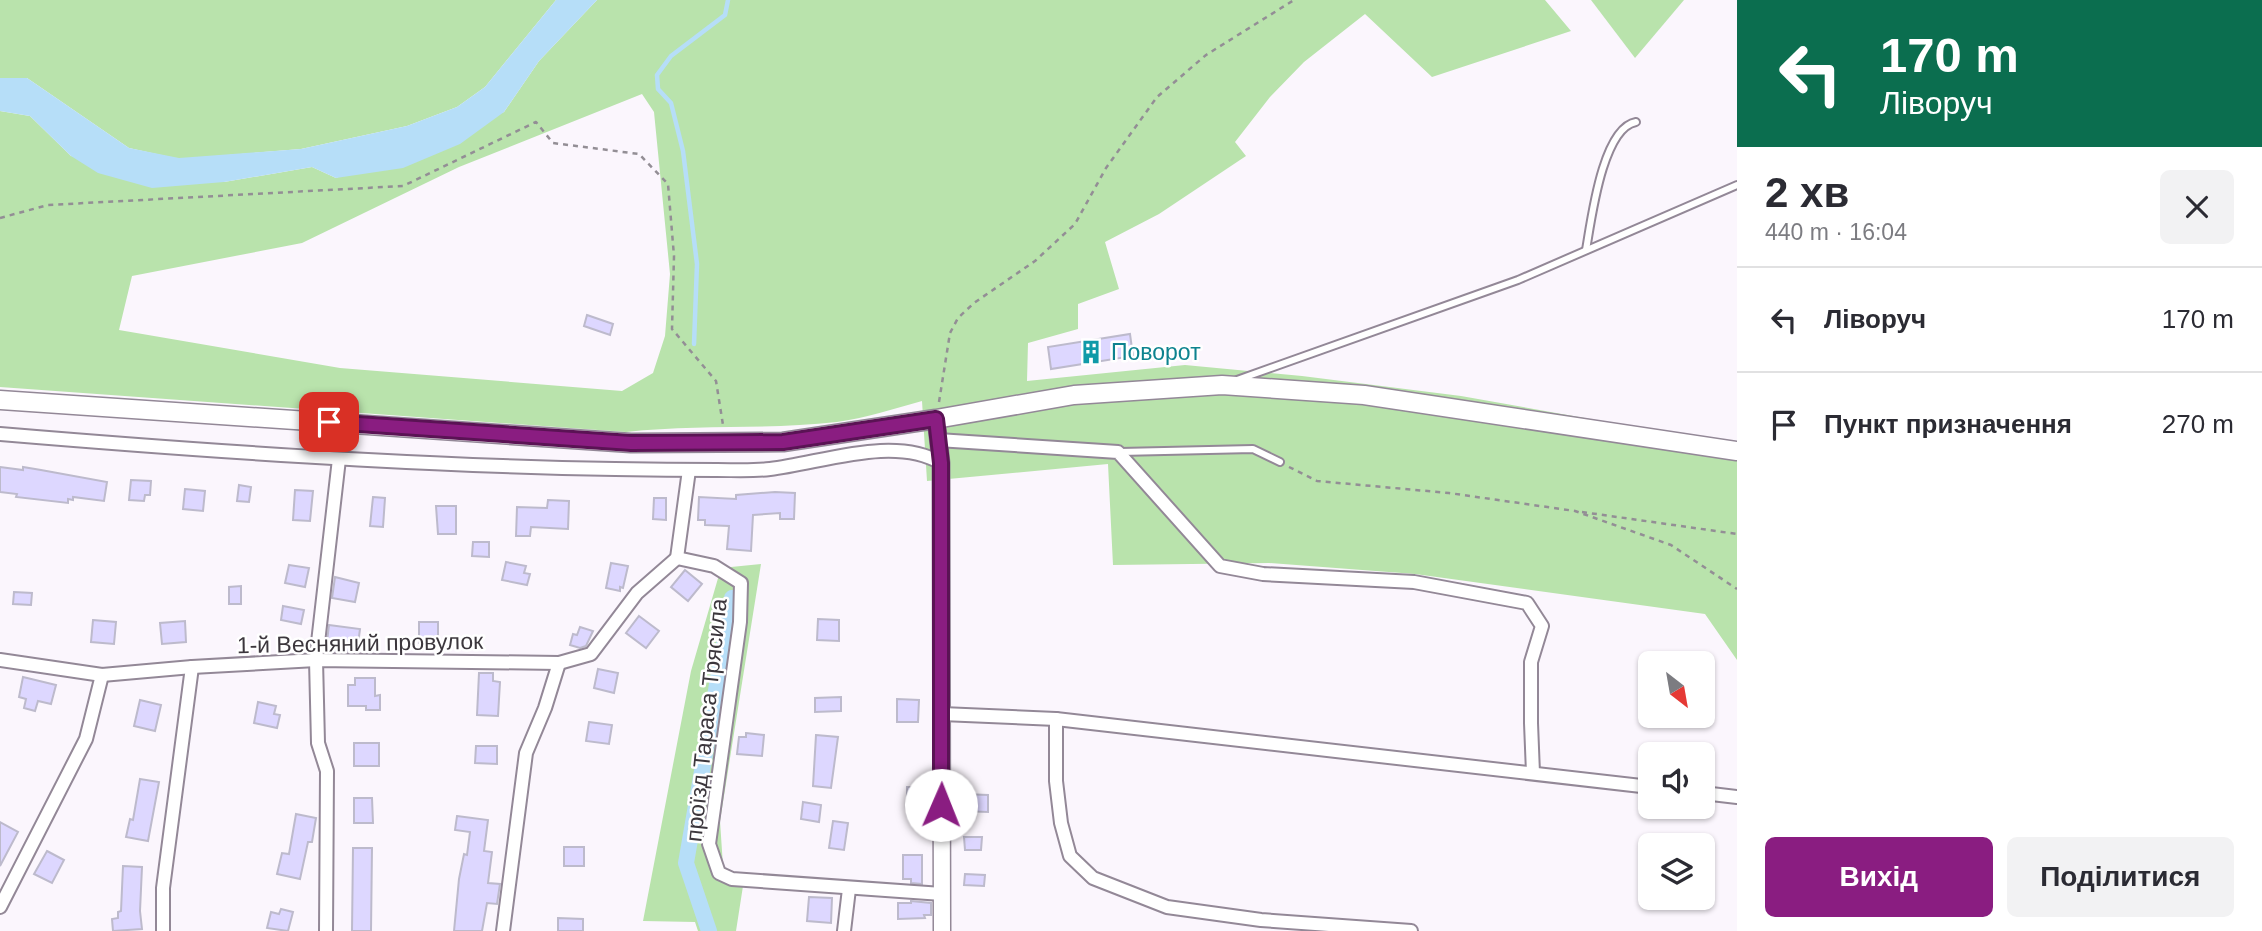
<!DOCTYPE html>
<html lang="uk">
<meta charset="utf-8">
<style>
body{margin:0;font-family:Arial,sans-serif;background:#f2f2f3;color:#2b2b33;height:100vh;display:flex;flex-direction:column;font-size:26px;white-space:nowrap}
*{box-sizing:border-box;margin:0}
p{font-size:23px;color:#7c7c81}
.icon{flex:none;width:38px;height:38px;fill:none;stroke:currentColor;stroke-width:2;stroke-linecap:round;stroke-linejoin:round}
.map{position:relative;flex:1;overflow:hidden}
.sheet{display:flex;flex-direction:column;background:#fff;width:525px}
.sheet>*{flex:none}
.guide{background:#0b6e4f;color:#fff;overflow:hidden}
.needle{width:46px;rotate:149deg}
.buttons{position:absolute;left:1638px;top:651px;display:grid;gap:14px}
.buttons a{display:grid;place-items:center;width:77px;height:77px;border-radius:10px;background:#fff;box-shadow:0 2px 5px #0004;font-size:35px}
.pin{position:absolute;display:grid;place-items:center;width:60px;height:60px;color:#fff;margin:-30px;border-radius:14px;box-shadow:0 4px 10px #0006}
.me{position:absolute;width:77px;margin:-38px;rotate:1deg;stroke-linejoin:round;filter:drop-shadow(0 0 5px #0008)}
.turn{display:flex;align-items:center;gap:24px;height:147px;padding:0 28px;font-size:32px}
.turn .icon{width:91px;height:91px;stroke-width:2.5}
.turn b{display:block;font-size:49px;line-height:60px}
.round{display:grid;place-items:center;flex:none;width:74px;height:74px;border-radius:10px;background:#f2f2f3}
.headline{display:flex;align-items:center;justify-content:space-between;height:119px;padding:0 28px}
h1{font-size:42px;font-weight:700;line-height:52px}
.action{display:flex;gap:14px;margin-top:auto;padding:14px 28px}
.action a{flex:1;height:80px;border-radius:10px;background:#8a1d81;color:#fff;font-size:28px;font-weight:700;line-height:80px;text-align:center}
.action a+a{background:#f2f2f3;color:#2b2b33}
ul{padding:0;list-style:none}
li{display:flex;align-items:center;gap:21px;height:105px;padding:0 28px;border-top:2px solid #e1e1e2}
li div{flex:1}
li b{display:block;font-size:26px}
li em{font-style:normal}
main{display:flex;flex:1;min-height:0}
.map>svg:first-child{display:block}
.green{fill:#b9e3ac;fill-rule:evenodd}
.water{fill:#b6def8}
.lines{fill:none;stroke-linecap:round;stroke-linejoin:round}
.stream{stroke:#b6def8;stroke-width:4.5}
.canal{stroke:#b6def8;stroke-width:16}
.building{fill:#ddd7ff;stroke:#bdbacc;stroke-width:2}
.service-casing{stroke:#938897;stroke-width:10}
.minor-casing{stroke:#938897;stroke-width:16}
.tertiary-casing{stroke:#938897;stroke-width:19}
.secondary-casing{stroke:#938897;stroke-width:21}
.path{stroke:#938e95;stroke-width:2.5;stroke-dasharray:5 5;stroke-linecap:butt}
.service{stroke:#fff;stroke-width:6}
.minor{stroke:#fff;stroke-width:12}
.tertiary{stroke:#fff;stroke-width:16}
.secondary{stroke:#fff;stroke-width:18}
.route-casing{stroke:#5a1354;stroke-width:18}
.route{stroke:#8a1d81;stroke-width:12}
.labels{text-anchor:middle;stroke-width:5;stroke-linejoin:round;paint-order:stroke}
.culture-label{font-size:23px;fill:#0d838f;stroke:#fff;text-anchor:start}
.street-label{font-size:23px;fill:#3c373d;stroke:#fff}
</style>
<main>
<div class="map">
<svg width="1737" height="931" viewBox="0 0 1737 931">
<rect width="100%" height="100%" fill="#fbf6fd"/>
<g class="green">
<polygon points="0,0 556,0 485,87 457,107 407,126 301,149 179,159 129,148 27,78 0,78"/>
<path d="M597,0H1545L1571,31L1432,77L1365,14L1304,62L1270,97L1235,142L1246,156L1159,214L1105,242L1119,289L1078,304V329L1028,343L1027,381L1185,365L1302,376L1461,396L1663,432L1737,443V660L1705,614L1415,574L1269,563L1113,565L1108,464L927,481L922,401C894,409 865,418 837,422C767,430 696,424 626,432L0,387V111L30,116L71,156L224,182L312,167L336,178L504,112L539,61ZM642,94L654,112L670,274L665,336L653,373L622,391L340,368L119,330L132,276L302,243L459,167Z"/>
<polygon points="1591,0 1684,0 1635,58"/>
<polygon points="761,564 720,821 723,866 743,886 736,931 698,931 695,922 643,921 691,671 721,568"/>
</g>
<polygon class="water" points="556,0 597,0 539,61 504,112 460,144 403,168 336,178 312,167 224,182 152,188 98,173 71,156 30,116 0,111 0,78 27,78 129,148 179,158 301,149 407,126 457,107 485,87"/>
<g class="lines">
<polyline class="stream" points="694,344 697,264 683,151 671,103 658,89 657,75 671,56 725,15 728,0"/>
<polyline class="canal" points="709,931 686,863 732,598"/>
</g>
<g class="building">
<polygon points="587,315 613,324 610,335 584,326"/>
<polygon points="1130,334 1133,356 1051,369 1048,347"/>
<polygon points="0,467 23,470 23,467 41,470 107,482 104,501 73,497 73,500 68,499 68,503 16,497 17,494 0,492"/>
<polygon points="131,480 151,481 150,495 145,495 144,501 129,500"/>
<polygon points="239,485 251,487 249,502 237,501"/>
<polygon points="185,489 205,491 203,511 183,509"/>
<polygon points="295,490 313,491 310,521 293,520"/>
<polygon points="775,492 795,493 794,519 780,519 780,513 753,515 751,551 727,549 729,526 705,525 705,520 698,520 699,497 736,499 736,495"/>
<polygon points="373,497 385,498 383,527 370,526"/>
<polygon points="654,498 666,498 666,520 653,519"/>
<polygon points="548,500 569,501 568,529 531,527 530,536 516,536 517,507 547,508"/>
<polygon points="436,506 456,506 456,534 438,534"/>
<polygon points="473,542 489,542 489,557 472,556"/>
<polygon points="506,562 526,566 524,573 530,574 527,585 502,580"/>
<polygon points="611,563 628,566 623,588 620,587 620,591 606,588"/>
<polygon points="289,565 309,568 305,587 285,583"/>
<polygon points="685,570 702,584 688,601 671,587"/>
<polygon points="335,577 359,583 355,602 332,598"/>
<polygon points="241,586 241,604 229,604 229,587"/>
<polygon points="14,592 32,593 31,605 13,604"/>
<polygon points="283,606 304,610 301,624 281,620"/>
<polygon points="639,616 659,631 646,648 626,633"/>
<polygon points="818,619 839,620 839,641 817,640"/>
<polygon points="93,620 116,622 114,644 91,642"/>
<polygon points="185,621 186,642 162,644 160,623"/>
<rect x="419" y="622" width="19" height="21"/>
<polygon points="329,625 360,629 357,652 326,650"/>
<polygon points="580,627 593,631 586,646 580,648 570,645 573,634 577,635"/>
<polygon points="598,669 618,673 614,693 594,688"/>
<polygon points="479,673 493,673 493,681 500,682 498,716 477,715"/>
<polygon points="23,677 56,685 51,704 38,701 35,711 24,708 26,699 19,697"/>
<polygon points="355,678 375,678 375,696 380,695 380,710 366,710 366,706 348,706 348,685 355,685"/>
<polygon points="841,697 841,711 815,712 815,698"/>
<polygon points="897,699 919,700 918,722 897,722"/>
<polygon points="140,700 161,705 155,731 134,726"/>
<polygon points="258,702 276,706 274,714 280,715 277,728 254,723"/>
<polygon points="589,722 612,725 609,744 586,741"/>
<polygon points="746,733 764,735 762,756 737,754 739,737 746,737"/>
<polygon points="816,735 838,737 831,788 813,786"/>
<rect x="354" y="743" width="25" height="23"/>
<polygon points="476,746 497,746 497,764 475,763"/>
<polygon points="140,779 159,782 148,841 126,837 130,819 133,820"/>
<rect x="907" y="787" width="17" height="21"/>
<polygon points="962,794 988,795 988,812 961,811"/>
<polygon points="354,798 372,798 373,823 354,823"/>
<polygon points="803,802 821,805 819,822 801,819"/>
<polygon points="296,814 316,818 312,842 308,842 300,879 277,874 282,853 289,854"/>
<polygon points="457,816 488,820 484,851 492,852 488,883 500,884 497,904 487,903 482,931 454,931 459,879 464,854 467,855 470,832 455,830"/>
<polygon points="833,821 848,823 844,850 829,848"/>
<polygon points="0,822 18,832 0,866"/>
<polygon points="964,837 982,837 981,850 965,850"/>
<rect x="564" y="847" width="20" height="19"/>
<polygon points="353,848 372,848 371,931 352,931"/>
<polygon points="47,851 64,860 52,883 34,874"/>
<polygon points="903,855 922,855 922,884 911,883 911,879 903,879"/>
<polygon points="123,866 142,867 140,911 142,929 113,931 112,919 118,918 118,912 121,911"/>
<polygon points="965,874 985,875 984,886 964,885"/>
<polygon points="809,897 832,898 831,923 807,921"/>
<polygon points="911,901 931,903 931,915 924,915 925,918 898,919 898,903 911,903"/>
<polygon points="281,909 293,912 288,931 267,928 271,912 279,914"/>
<polygon points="558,918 583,919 583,931 558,931"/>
</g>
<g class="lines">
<g class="service-casing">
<g id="service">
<path d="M1586,250C1591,222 1602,128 1636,122"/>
<polyline points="1237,380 1518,280 1737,185"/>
<polyline points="1120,452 1253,449 1280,462"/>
</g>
</g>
<g class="minor-casing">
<g id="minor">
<path d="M0,434C238,454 478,470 717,470C735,470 753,471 770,469C822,463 893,435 941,463"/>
<polyline points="938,440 1118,452 1220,566 1263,574 1414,582 1527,603 1542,626 1531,662 1531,723 1533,773"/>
<polyline points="677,558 714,566 741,583 740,622 709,844 719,873 732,879 942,894"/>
<polyline points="677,558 689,470"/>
<polyline points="0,660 102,675 192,667 316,660 559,663 591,654 637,593 677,558"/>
<polyline points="942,714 1056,719 1650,787"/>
<polyline points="1056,719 1056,781 1061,823 1070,856 1093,878 1167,907 1261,920 1411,931"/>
<polyline points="1703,793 1737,797"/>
<polyline points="0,907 86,739 102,675"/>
<polyline points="163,931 163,888 192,667"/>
<polyline points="326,931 327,771 318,743 316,660 339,459"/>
<polyline points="503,931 526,753 545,708 559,663"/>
<polyline points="844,931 849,889"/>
</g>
</g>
<g class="tertiary-casing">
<polyline id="tertiary" points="936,419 941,463 942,931"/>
</g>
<g class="secondary-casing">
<polyline id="secondary" points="0,400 631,443 783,442 936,419 1074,395 1222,385 1364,395 1737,451"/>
</g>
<g class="path">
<polyline points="0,218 48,205 403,186 536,122 553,143 639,154 668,184 674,256 672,329 716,381 723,425"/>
<polyline points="939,402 950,333 958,318 974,303 1035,261 1075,224 1106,168 1157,97 1206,55 1294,0"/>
<polyline points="1289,467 1317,481 1449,493 1575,511 1671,545 1737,589"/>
<polyline points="1582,512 1737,534"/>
</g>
<use href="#service" class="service"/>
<use href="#minor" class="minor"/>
<use href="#tertiary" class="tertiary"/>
<use href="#secondary" class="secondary"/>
</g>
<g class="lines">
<g class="route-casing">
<polyline id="route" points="329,422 631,443 783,442 936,419 941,463 941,805"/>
</g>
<use href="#route" class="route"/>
</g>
<defs>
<g id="building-bare" transform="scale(1.89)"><path d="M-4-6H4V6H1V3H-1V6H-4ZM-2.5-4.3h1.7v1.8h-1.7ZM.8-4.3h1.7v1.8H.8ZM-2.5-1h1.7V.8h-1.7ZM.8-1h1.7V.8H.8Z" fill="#0f9aa8" stroke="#fff" stroke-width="2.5" paint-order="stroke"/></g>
</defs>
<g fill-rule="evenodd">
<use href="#building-bare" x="1091" y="352"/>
</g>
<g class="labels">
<g class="culture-label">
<text x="1111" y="360">Поворот</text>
</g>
<g class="street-label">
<text transform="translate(360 643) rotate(-1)" y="8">1-й Весняний провулок</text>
<text transform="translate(706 720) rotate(-84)" y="8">проїзд Тараса Трясила</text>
</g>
</g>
</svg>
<div class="buttons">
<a><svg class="needle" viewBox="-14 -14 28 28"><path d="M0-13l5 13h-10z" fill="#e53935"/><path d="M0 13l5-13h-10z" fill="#7c7c81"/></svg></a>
<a><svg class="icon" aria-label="sound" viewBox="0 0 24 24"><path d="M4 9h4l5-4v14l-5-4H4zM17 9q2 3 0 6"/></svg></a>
<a><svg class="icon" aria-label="layers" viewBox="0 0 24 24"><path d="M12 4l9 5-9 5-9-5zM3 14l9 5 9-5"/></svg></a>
</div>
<div class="pin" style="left:329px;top:422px;background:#d93025"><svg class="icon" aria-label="arrive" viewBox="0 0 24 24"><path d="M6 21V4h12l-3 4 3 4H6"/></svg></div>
<svg class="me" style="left:941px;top:805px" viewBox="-20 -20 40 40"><circle r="19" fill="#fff"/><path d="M0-13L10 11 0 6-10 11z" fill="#8a1d81"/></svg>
</div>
<section class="sheet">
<div class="guide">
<div class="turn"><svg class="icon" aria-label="left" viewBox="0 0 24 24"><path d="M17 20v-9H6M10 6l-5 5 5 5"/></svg><div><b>170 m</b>Ліворуч</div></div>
</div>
<div class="headline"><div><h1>2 хв</h1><p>440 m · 16:04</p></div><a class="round"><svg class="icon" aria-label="close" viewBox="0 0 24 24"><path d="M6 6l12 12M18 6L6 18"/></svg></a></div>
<ul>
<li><svg class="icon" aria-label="left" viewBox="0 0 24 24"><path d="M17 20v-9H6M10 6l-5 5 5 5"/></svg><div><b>Ліворуч</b></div><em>170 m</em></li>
<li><svg class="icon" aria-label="arrive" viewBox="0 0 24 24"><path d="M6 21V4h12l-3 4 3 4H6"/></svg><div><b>Пункт призначення</b></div><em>270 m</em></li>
</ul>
<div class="action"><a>Вихід</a><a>Поділитися</a></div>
</section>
</main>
